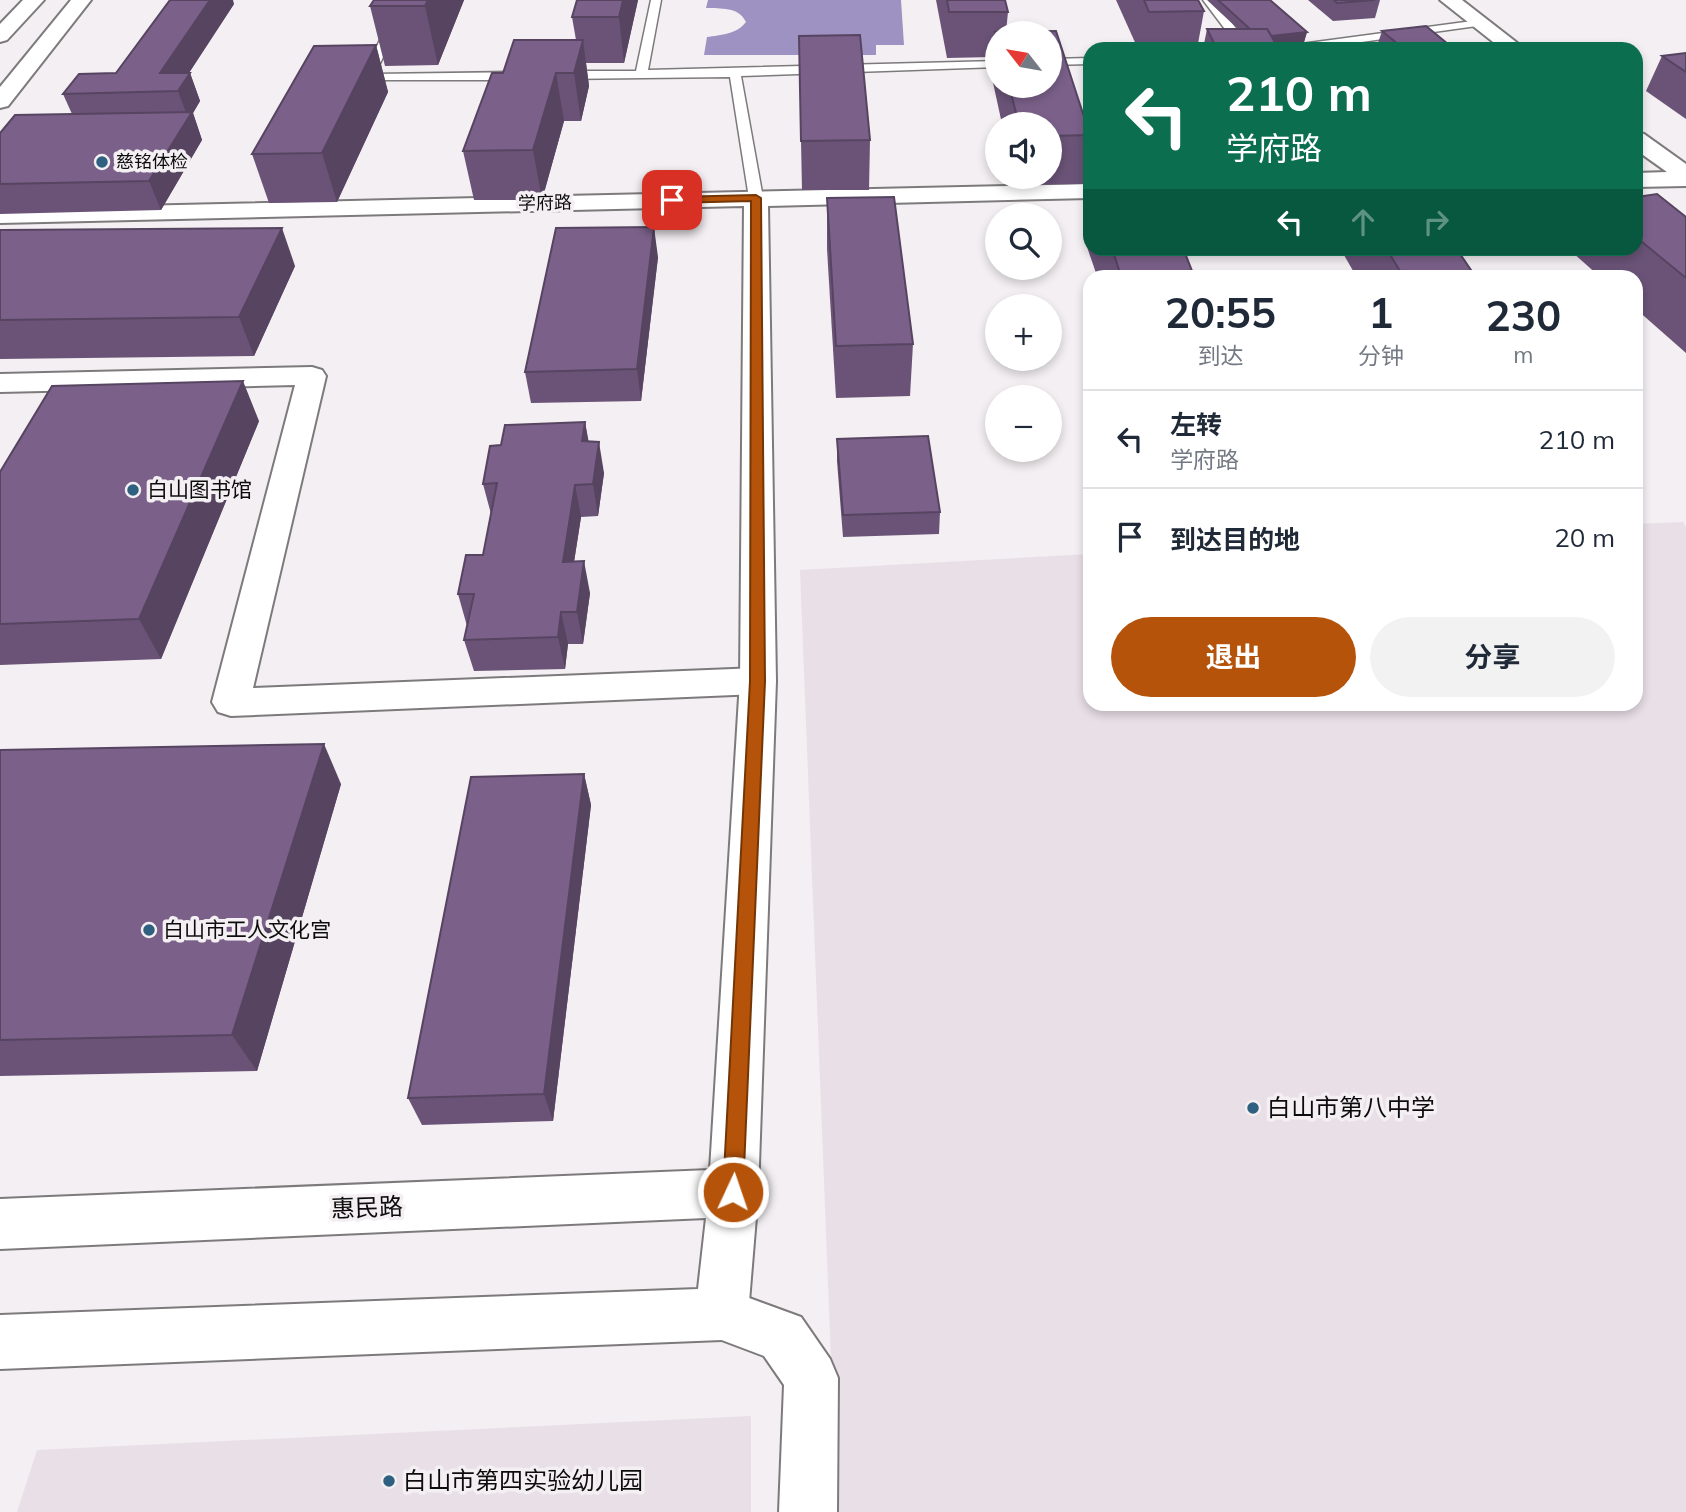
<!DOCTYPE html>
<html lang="zh">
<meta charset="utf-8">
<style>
body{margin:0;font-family:Mulish,"Noto Sans SC",sans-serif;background:#f2f2f3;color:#1f2937;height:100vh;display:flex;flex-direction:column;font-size:26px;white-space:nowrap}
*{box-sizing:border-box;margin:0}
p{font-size:23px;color:#747a83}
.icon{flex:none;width:38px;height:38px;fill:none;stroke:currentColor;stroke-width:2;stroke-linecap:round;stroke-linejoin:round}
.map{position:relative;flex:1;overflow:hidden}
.panel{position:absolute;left:1083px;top:270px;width:560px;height:441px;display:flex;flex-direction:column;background:#fff;border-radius:21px;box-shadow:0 4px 10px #0003}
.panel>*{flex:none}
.guide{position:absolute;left:1083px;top:42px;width:560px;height:214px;border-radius:21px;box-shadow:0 4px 10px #0003;background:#0b6e4f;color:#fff;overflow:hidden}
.needle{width:46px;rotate:301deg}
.tools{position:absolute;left:985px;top:21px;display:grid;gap:14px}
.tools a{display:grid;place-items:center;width:77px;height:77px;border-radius:50%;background:#fff;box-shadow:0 4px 10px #0003;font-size:35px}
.pin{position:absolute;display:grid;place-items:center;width:60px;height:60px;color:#fff;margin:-30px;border-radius:14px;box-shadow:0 4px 10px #0006}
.me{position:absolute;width:77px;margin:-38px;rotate:3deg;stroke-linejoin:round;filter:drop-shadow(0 0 5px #0008)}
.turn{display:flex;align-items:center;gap:24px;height:147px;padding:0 28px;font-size:32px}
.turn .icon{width:91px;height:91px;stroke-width:2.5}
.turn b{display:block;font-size:49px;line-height:60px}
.lanes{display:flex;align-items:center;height:66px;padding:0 28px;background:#0003;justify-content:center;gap:35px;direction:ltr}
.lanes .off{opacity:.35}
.eta{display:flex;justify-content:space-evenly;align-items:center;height:119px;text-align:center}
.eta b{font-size:42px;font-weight:700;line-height:49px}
.primary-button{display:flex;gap:14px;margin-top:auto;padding:14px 28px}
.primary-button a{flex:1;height:80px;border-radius:42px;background:#b45309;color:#fff;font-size:28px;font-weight:700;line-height:80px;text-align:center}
.primary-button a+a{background:#f2f2f3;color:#1f2937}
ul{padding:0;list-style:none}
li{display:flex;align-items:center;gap:21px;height:98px;padding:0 28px;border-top:2px solid #e0e1e3}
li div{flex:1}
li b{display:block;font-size:26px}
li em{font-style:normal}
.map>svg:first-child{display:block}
.built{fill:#e9dfe7}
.water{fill:#9d92c1}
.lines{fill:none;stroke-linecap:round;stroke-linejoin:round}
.lane-casing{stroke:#7d7a7c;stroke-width:3}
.street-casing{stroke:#7d7a7c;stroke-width:4}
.secondary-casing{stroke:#7d7a7c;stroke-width:4}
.primary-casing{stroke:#7d7a7c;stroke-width:4}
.lane{fill:#fff;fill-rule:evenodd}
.street{fill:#fff;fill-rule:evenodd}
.secondary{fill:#fff;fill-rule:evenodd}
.primary{fill:#fff;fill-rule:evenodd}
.wall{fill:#6a5377;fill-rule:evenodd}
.shaded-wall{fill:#564461}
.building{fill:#7b618a;stroke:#564461;stroke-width:2}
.route{fill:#b45309;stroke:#753606;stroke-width:2}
.poi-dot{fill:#30607f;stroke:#f3eff2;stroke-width:2.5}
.labels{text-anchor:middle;stroke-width:7;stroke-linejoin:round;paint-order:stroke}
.far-poi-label{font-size:18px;fill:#0d0c0c;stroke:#f3eff2;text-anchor:start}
.far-street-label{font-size:18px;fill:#0d0c0c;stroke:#f3eff2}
.poi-label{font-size:21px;fill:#0d0c0c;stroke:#f3eff2;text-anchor:start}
.near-poi-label{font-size:24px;fill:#0d0c0c;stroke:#f3eff2;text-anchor:start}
.near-street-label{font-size:24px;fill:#0d0c0c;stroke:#f3eff2}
</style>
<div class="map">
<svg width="1686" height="1512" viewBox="0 0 1686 1512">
<rect width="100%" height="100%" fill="#f3eff2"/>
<g class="built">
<polygon points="1683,522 1686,527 1686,1512 837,1512 800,570 1090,554 1090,704 1636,704 1636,524"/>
<polygon points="751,1416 751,1512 17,1512 37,1450"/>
</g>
<path class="water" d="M708,0H901L904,45H876V55H704L707,37C721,35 737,34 746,22C738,6 721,9 706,8Z"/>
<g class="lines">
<g class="lane-casing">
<g id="lane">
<polygon points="400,0 410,0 375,74 519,72 525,76 519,80 363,80 361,78"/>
<polygon points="651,0 661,0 648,70 998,61 998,67 741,76 763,198 756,202 749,198 730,77 558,79 552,75 558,71 636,71"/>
<polygon points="1203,0 1214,0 1252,49 1240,49"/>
<polygon points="1480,20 1484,21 1484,25 1311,49 1280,49 1286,46"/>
<polygon points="1090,58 1090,64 1050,65 1050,59"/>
</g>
</g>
<g class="street-casing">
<g id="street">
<polygon points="312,367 322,370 326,376 253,688 758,668 771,672 776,681 771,690 758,694 231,716 218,712 212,702 295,385 0,392 0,374"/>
<polygon points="722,1288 801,1317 830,1359 838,1378 837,1512 779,1512 784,1385 764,1356 703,1333 696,1314 703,1295"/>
</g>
</g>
<g class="secondary-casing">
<g id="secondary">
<polygon points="1440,0 1462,0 1525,49 1502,49"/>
<polygon points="1636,132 1644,134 1686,164 1686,186 1636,187 1636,173 1667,172 1636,150"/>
<polygon points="1090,184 1090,198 768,206 776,681 758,1193 748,1314 741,1333 722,1340 0,1369 0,1315 698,1289 706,1218 0,1249 0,1199 710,1170 740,681 744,206 0,223 0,209"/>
</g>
</g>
<g class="primary-casing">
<g id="primary">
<polygon points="23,0 44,0 7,40 0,42 0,24"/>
<polygon points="71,0 91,0 8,106 0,108 0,87"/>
</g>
</g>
<use href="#lane" class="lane"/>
<use href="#street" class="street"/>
<use href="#secondary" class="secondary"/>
<use href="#primary" class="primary"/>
</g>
<g class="wall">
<polygon points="464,0 438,65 385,66 370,6"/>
<polygon points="577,0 638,0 624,63 586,63 589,86 581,121 564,121 542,200 474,200 463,151 503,73 576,40 572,17"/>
<path d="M936,0H1005L1008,12L1006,32L1056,31L1090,135L1083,184L1017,185L1015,177H1050V124H1002L992,78L993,57L947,58ZM998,33H1050V86H998Z"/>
<polygon points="1116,0 1198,0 1204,11 1197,49 1138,49"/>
<polygon points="1207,0 1270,0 1307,32 1304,42 1277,45 1279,49 1203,49 1207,29 1238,29"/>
<polygon points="1308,0 1380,0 1375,18 1333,21"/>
<polygon points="234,4 189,73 190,73 200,101 193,113 202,140 161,210 0,214 0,133 72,114 63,94 116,73"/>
<polygon points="1382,31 1454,49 1376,49"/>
<polygon points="376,45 388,92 337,202 269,203 252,154"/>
<polygon points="1686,53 1686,119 1646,91 1662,56"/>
<polygon points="870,140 869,190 802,190 801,141"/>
<polygon points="1636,197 1686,217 1686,353 1636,309 1636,276 1599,276 1572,252 1574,248 1636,248"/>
<polygon points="827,198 913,344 910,396 836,398 827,249"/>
<polygon points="1090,218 1090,248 1183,248 1194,276 1097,276 1086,244"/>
<polygon points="0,230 295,266 254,356 0,359"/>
<polygon points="1340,248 1456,248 1475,276 1356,276"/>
<polygon points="658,257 641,401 531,403 525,372"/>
<polygon points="259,421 161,659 0,665 0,472"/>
<polygon points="585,422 588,441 604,473 598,516 581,517 574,562 590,593 583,644 568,644 565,669 474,671 464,640 467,626 458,594 483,555 491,514 483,484 501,445"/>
<polygon points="837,439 940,512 939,534 843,537 837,461"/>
<polygon points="0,750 341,784 257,1071 0,1076"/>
<polygon points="584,774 591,805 553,1121 422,1125 408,1098"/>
</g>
<g class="shaded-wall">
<polygon points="210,0 233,0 234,4 177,91 160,73"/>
<polygon points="428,0 464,0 438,65 425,6"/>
<polygon points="623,0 638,0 624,63 619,17"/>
<polygon points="1307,32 1304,42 1257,47 1259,37"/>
<polygon points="583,40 589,86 581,121 574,73"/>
<polygon points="376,45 388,92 337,202 322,153"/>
<polygon points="190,73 200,101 193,113 202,140 161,210 149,181 188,118 178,91"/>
<polygon points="556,73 564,121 542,200 533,150"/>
<polygon points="654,227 658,257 641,401 637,369"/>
<polygon points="282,228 295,266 254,356 239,317"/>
<polygon points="243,381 259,421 161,659 139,619"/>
<polygon points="585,422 591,454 582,441"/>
<polygon points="599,442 604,473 598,516 593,484"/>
<polygon points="575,485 581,517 569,594 563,562"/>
<polygon points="584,561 590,593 583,644 577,612"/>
<polygon points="561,612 568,644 565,669 558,637"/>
<polygon points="324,744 341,784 257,1071 232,1035"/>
<polygon points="584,774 591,805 553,1121 544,1094"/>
</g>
<g class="building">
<polygon points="170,0 210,0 160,73 190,73 178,91 63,94 79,74 116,73"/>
<polygon points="374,0 428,0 425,6 370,6"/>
<polygon points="577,0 623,0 619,17 572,17"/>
<polygon points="947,0 1005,0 1008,12 949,12"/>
<polygon points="1144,0 1198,0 1204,11 1149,12"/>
<polygon points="1218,0 1270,0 1307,32 1271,36 1267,29 1250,29"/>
<polygon points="1334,0 1375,0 1337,3"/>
<polygon points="1426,26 1454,49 1404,49 1382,31"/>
<polygon points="1207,29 1267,29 1279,49 1217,49"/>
<polygon points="1056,31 1090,135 1050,136 1050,124 1019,124 1009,86 1050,86 1050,33 998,33 998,41 995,32"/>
<polygon points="860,35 870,140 801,141 799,36"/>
<polygon points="514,40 583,40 574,73 556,73 533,150 463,151 492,73 503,73"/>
<polygon points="376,45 322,153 252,154 314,46"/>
<polygon points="1686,53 1686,72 1662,56"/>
<polygon points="192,112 149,181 0,184 0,133 15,115"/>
<polygon points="1657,194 1686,217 1686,278 1636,237 1636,197"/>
<polygon points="894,197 913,344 836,346 827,198"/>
<polygon points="654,227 637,369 525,372 556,228"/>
<polygon points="282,228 239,317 0,320 0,230"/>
<polygon points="1112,248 1183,248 1194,276 1121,276"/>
<polygon points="1386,248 1456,248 1475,276 1403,276"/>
<polygon points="243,381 139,619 0,624 0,472 52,386"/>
<polygon points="585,422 582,441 599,442 593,484 575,485 563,562 584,561 577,612 561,612 558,637 464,640 474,594 458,594 466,555 483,555 497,483 483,484 490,446 501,445 505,425"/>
<polygon points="928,436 940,512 843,515 837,439"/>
<polygon points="324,744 232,1035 0,1040 0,750"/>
<polygon points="584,774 544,1094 408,1098 471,777"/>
</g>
<polygon class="route" points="756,195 761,198 765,681 743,1192 740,1199 733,1202 726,1199 723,1192 750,681 751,201 672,203 667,200 672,197"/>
<g class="poi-dot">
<circle cx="102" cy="162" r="7"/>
<circle cx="133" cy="490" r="7"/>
<circle cx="149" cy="930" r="7"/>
<circle cx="1253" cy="1108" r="7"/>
<circle cx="389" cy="1481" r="7"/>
</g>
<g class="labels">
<g class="far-poi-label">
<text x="116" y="168">慈铭体检</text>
</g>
<g class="far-street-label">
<text transform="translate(545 203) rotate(-1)" y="6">学府路</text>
</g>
<g class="poi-label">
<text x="147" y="497">白山图书馆</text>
<text x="163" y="937">白山市工人文化宫</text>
</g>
<g class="near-poi-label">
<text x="1267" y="1116">白山市第八中学</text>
<text x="403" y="1489">白山市第四实验幼儿园</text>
</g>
<g class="near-street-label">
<text transform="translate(367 1208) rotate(-2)" y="8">惠民路</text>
</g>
</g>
</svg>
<div class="tools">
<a><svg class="needle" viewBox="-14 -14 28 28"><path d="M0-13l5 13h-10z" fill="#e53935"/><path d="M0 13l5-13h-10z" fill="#747a83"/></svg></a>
<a><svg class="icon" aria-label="sound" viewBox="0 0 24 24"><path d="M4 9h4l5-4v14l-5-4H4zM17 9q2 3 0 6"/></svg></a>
<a><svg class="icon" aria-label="search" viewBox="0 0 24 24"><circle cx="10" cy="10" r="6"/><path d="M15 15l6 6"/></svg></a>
<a>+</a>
<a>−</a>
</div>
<div class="pin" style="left:672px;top:200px;background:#d93025"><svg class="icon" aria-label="arrive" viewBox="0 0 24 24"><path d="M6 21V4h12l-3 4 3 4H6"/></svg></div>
<svg class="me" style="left:733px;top:1192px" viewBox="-20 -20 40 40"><circle r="17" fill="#b45309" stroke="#fff" stroke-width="3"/><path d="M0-11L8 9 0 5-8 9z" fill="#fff"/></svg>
<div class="guide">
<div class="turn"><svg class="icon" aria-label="left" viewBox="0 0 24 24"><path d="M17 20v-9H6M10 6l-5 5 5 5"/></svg><div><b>210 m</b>学府路</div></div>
<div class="lanes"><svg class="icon" aria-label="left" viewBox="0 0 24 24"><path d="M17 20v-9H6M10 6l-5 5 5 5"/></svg><svg class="icon off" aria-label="ahead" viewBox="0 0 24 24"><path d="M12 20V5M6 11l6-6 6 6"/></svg><svg class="icon off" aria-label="right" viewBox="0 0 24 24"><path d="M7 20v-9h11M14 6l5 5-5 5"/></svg></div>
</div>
<section class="panel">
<div class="eta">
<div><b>20:55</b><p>到达</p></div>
<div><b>1</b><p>分钟</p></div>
<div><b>230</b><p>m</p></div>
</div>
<ul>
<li><svg class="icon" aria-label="left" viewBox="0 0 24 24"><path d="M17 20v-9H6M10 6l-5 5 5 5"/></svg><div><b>左转</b><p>学府路</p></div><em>210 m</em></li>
<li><svg class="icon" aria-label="arrive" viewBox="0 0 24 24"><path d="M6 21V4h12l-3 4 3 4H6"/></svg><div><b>到达目的地</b></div><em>20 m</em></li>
</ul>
<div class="primary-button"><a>退出</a><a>分享</a></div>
</section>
</div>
